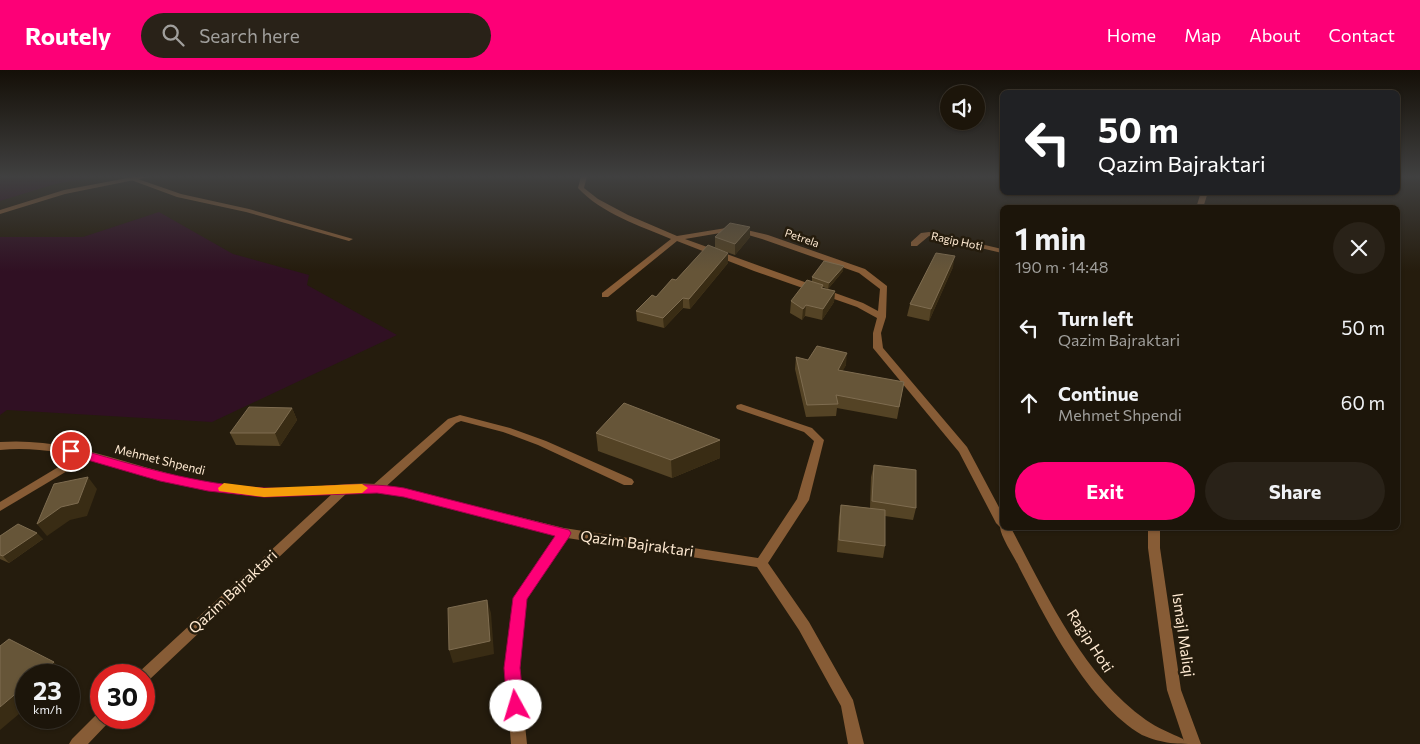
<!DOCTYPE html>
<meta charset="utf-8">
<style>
body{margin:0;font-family:Commissioner,sans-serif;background:#292218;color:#f1f3f6;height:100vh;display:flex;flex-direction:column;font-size:19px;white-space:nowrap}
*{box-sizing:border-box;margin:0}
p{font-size:16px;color:#a09f9c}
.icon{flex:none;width:28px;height:28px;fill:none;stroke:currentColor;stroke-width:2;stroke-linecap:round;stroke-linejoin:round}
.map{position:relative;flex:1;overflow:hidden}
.panel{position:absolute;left:1000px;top:135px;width:400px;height:325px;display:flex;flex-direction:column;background:#1c150a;border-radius:8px;box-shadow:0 1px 4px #0004,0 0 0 1px #3a342b}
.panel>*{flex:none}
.banner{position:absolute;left:1000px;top:20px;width:400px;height:105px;border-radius:8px;box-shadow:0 1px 4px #0004,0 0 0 1px #3a342b;background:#202124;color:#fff;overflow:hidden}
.fabs{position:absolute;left:940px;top:15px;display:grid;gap:10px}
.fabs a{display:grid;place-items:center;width:45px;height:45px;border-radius:50%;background:#1c150a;box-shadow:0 1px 4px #0004,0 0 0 1px #3a342b;font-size:25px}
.speed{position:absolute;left:15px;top:594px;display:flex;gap:10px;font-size:25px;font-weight:700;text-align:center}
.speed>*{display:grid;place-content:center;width:65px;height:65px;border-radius:50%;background:#1c150a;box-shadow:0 1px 4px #0004,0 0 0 1px #3a342b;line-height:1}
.speed small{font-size:12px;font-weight:400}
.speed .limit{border:8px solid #d22;background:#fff;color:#111}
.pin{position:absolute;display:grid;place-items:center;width:42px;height:42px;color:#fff;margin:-21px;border:2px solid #fff;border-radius:50%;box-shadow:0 1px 5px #0007}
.me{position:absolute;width:55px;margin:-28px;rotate:354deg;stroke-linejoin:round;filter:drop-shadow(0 0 4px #0008)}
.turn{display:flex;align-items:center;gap:18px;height:105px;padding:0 15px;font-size:22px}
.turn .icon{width:65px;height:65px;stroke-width:2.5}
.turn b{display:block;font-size:35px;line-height:42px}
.round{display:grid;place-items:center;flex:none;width:52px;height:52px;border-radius:26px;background:#292218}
.head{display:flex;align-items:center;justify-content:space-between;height:85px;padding:0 15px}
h1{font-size:30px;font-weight:700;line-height:38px}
.button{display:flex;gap:10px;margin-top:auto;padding:10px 15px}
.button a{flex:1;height:58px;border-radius:30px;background:#fd0077;color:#fff;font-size:20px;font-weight:700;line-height:58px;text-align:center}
.button a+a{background:#292218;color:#f1f3f6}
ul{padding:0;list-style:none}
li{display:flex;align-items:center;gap:15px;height:75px;padding:0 15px}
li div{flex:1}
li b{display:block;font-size:19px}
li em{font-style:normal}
header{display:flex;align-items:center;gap:30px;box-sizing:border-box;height:70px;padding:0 25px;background:#fd0077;color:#fff}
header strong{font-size:24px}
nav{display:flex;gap:28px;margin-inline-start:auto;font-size:18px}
.search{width:350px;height:45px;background:#292218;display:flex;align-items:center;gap:12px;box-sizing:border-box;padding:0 18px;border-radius:28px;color:#a09f9c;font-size:19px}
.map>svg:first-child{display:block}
.green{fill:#301023}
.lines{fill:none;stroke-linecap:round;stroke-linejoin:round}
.service{fill:#875c36;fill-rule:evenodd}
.minor{fill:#875c36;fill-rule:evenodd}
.wall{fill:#544325}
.shaded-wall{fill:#392c14}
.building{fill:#665538;stroke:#7e6c50}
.route{fill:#fd0077;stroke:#a4004d}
.slow{fill:#f59e0b}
.labels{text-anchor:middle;stroke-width:5;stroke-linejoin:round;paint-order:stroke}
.far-street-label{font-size:11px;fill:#ffead2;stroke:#251c0d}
.street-label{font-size:12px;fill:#ffead2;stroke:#251c0d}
.near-street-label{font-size:15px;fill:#ffead2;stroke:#251c0d}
</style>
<header>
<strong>Routely</strong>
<div class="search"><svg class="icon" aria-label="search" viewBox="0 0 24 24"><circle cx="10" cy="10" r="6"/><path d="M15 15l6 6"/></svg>Search here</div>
<nav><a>Home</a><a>Map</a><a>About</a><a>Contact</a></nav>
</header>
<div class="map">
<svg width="1420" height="674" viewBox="0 0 1420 674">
<rect width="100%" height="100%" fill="#251c0d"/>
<g class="green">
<polygon points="0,106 99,106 55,114 0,131"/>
<polygon points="159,142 233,184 309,205 307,215 397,265 212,352 7,340 0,345 0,167 83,167"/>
</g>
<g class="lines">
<g class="service">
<polygon points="131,108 135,108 181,124 249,139 353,169 349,171 246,142 177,127 131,110"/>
<polygon points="460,345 510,358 546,371 632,409 634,412 632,415 624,415 538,375 503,362 461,351 456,353 381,421 373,421 371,418 373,415 448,349"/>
<polygon points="85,381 89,382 90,385 89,388 0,441 0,432"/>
</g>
<g class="minor">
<polygon points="138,106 154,106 65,124 0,144 0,140 64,120"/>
<path d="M581,106H587L584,118L598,129L628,145L677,166L726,158H738L768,165L865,199L887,216L886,247L881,263L883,278L967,377L1002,443V458H1011C1047,525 1082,604 1146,650C1157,658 1171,663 1183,669L1184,671L1167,620L1148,478V458H1160V478L1181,620L1201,674C1177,674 1163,674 1142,665C1088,633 1047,551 1019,497C1014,486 1001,468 1000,457L996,453L959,382L873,278V263L877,248L857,237L754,201L677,171L608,227H602V223L671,169C640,156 601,143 578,118ZM726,162H738L762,169L859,203L880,219L878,241L863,233L685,169Z"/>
<polygon points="1201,122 1208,122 1203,138 1196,138"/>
<polygon points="929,162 1002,179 1002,183 929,166 917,176 911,176 911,172 921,163"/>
<path d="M741,334L812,358L824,370L809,430L768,493L809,552L853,630L864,674H848L841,636L799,560L757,497L567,468L526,529L519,598L527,674H511L505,598L514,528L556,465L404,427L377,422H348L149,610L144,612V605H137L139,602L333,423C279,428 227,426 174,413C114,399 63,374 0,380V372C78,366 150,406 226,415C253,419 279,419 306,417C329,416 354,412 378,414C387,415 395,417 404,419L564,458L758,488L797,429L814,371L804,362L737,339L736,337L737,335Z"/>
<polygon points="101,642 101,648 110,648 108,653 88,674 69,674 72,669 98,643"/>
</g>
</g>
<g class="wall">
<polygon points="750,157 750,167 735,185 715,178 715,167"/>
<polygon points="728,193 690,239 683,238 664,258 637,251 636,241 656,227 676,210"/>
<polygon points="953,197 929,251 907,246 910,234"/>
<polygon points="843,201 828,219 823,217 823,218 835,221 834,232 822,250 805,246 802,250 790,243 791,231 812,212 812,207"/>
<polygon points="796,287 808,290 846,295 842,301 904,312 897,349 837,338 836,346 806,347 795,299"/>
<polygon points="292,338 297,350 280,376 236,375 230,363"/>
<polygon points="596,363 720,370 720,388 672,408 598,381"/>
<polygon points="874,395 916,438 913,450 885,446 885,476 883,488 837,482 839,447 841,435 870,438 871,407"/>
<polygon points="0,466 43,469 9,493 0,489"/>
</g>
<g class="shaded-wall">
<polygon points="750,157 750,167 735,185 735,174"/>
<polygon points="728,183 728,193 690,239 689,229"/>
<polygon points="955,186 953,197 929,251 931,239"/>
<polygon points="844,196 843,201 828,219 829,213"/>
<polygon points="835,221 834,232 822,250 823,239"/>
<polygon points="683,228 683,238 664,258 663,248"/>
<polygon points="806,235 805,246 802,250 803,239"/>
<polygon points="847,283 846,295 837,312 838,300"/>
<polygon points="292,338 297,350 280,376 275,363"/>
<polygon points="720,370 720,388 672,408 671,390"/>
<polygon points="88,407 97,419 87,446 70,450 47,466 37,454"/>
<polygon points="37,463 43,469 9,493 3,486"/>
<polygon points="487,530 491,543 494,584 453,593 449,580"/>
<polygon points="54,592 65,605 39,605"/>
<polygon points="26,615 26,638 0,660 0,637"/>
</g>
<g class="building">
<polygon points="730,153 750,157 735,174 715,167"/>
<polygon points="708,175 728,183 689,229 683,228 663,248 636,241 652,225 656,227 672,209 676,210"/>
<polygon points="936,183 955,186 931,239 910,234"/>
<polygon points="824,191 844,196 829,213 812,207"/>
<polygon points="807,210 823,215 821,218 835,221 823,239 806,235 803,239 791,231"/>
<polygon points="817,276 847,283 838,300 904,312 899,337 836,325 838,334 807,335 796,287 808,290"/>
<polygon points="624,333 720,370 671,390 596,363"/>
<polygon points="249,337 292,338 275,363 230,363"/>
<polygon points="874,395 916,400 916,438 872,431"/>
<polygon points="88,407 78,433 61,437 37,454 54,414"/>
<polygon points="841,435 885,440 885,476 839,470"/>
<polygon points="18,454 37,463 3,486 0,485 0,466"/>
<polygon points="487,530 490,571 449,580 448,538"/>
<polygon points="9,569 54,592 39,605 26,605 26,615 0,637 0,576"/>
</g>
<linearGradient id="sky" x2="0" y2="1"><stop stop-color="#140f07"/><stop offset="0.53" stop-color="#404040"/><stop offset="1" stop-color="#404040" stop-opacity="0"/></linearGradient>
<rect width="1420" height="201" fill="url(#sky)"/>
<path class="route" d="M71,377C134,395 198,415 264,418C311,420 357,410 404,418L569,460L571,463L569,467L527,529L520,598L524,636L522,641L516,643L510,641L507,636L504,598L513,528L555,466L404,427L377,423L264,427L208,421L160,411L67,384L65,381Z"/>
<polygon class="slow" points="224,413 264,418 362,414 368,418 362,423 264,427 219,421 218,418"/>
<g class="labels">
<g class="far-street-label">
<text transform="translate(802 168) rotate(19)" y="4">Petrela</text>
<text transform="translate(957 171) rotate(12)" y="4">Ragip Hoti</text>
</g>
<g class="street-label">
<text transform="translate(160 390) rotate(14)" y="4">Mehmet Shpendi</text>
</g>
<g class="near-street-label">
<text transform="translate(637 474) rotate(8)" y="5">Qazim Bajraktari</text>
<text transform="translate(233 522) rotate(-43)" y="5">Qazim Bajraktari</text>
<text transform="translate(1183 565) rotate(82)" y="5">Ismajl Maliqi</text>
<text transform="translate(1090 571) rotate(57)" y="5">Ragip Hoti</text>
</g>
</g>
</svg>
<div class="fabs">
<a><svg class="icon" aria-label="sound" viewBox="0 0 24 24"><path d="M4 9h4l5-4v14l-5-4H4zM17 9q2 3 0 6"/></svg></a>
</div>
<div class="speed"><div>23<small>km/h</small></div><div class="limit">30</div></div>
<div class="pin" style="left:71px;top:381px;background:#d93025"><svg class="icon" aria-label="arrive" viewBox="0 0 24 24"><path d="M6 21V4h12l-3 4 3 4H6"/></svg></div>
<svg class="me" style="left:516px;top:636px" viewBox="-20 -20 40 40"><circle r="19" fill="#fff"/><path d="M0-13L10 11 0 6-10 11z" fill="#fd0077"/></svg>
<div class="banner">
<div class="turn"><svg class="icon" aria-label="left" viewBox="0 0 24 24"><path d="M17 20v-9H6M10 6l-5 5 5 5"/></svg><div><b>50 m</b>Qazim Bajraktari</div></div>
</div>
<section class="panel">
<div class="head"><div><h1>1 min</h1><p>190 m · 14:48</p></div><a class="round"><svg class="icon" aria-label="close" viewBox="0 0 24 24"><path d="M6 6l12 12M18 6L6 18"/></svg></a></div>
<ul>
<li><svg class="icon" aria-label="left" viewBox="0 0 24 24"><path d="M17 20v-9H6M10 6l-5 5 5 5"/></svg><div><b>Turn left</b><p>Qazim Bajraktari</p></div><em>50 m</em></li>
<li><svg class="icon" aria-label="ahead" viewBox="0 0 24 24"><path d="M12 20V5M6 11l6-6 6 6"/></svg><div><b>Continue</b><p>Mehmet Shpendi</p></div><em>60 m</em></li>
</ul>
<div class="button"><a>Exit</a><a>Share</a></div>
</section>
</div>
